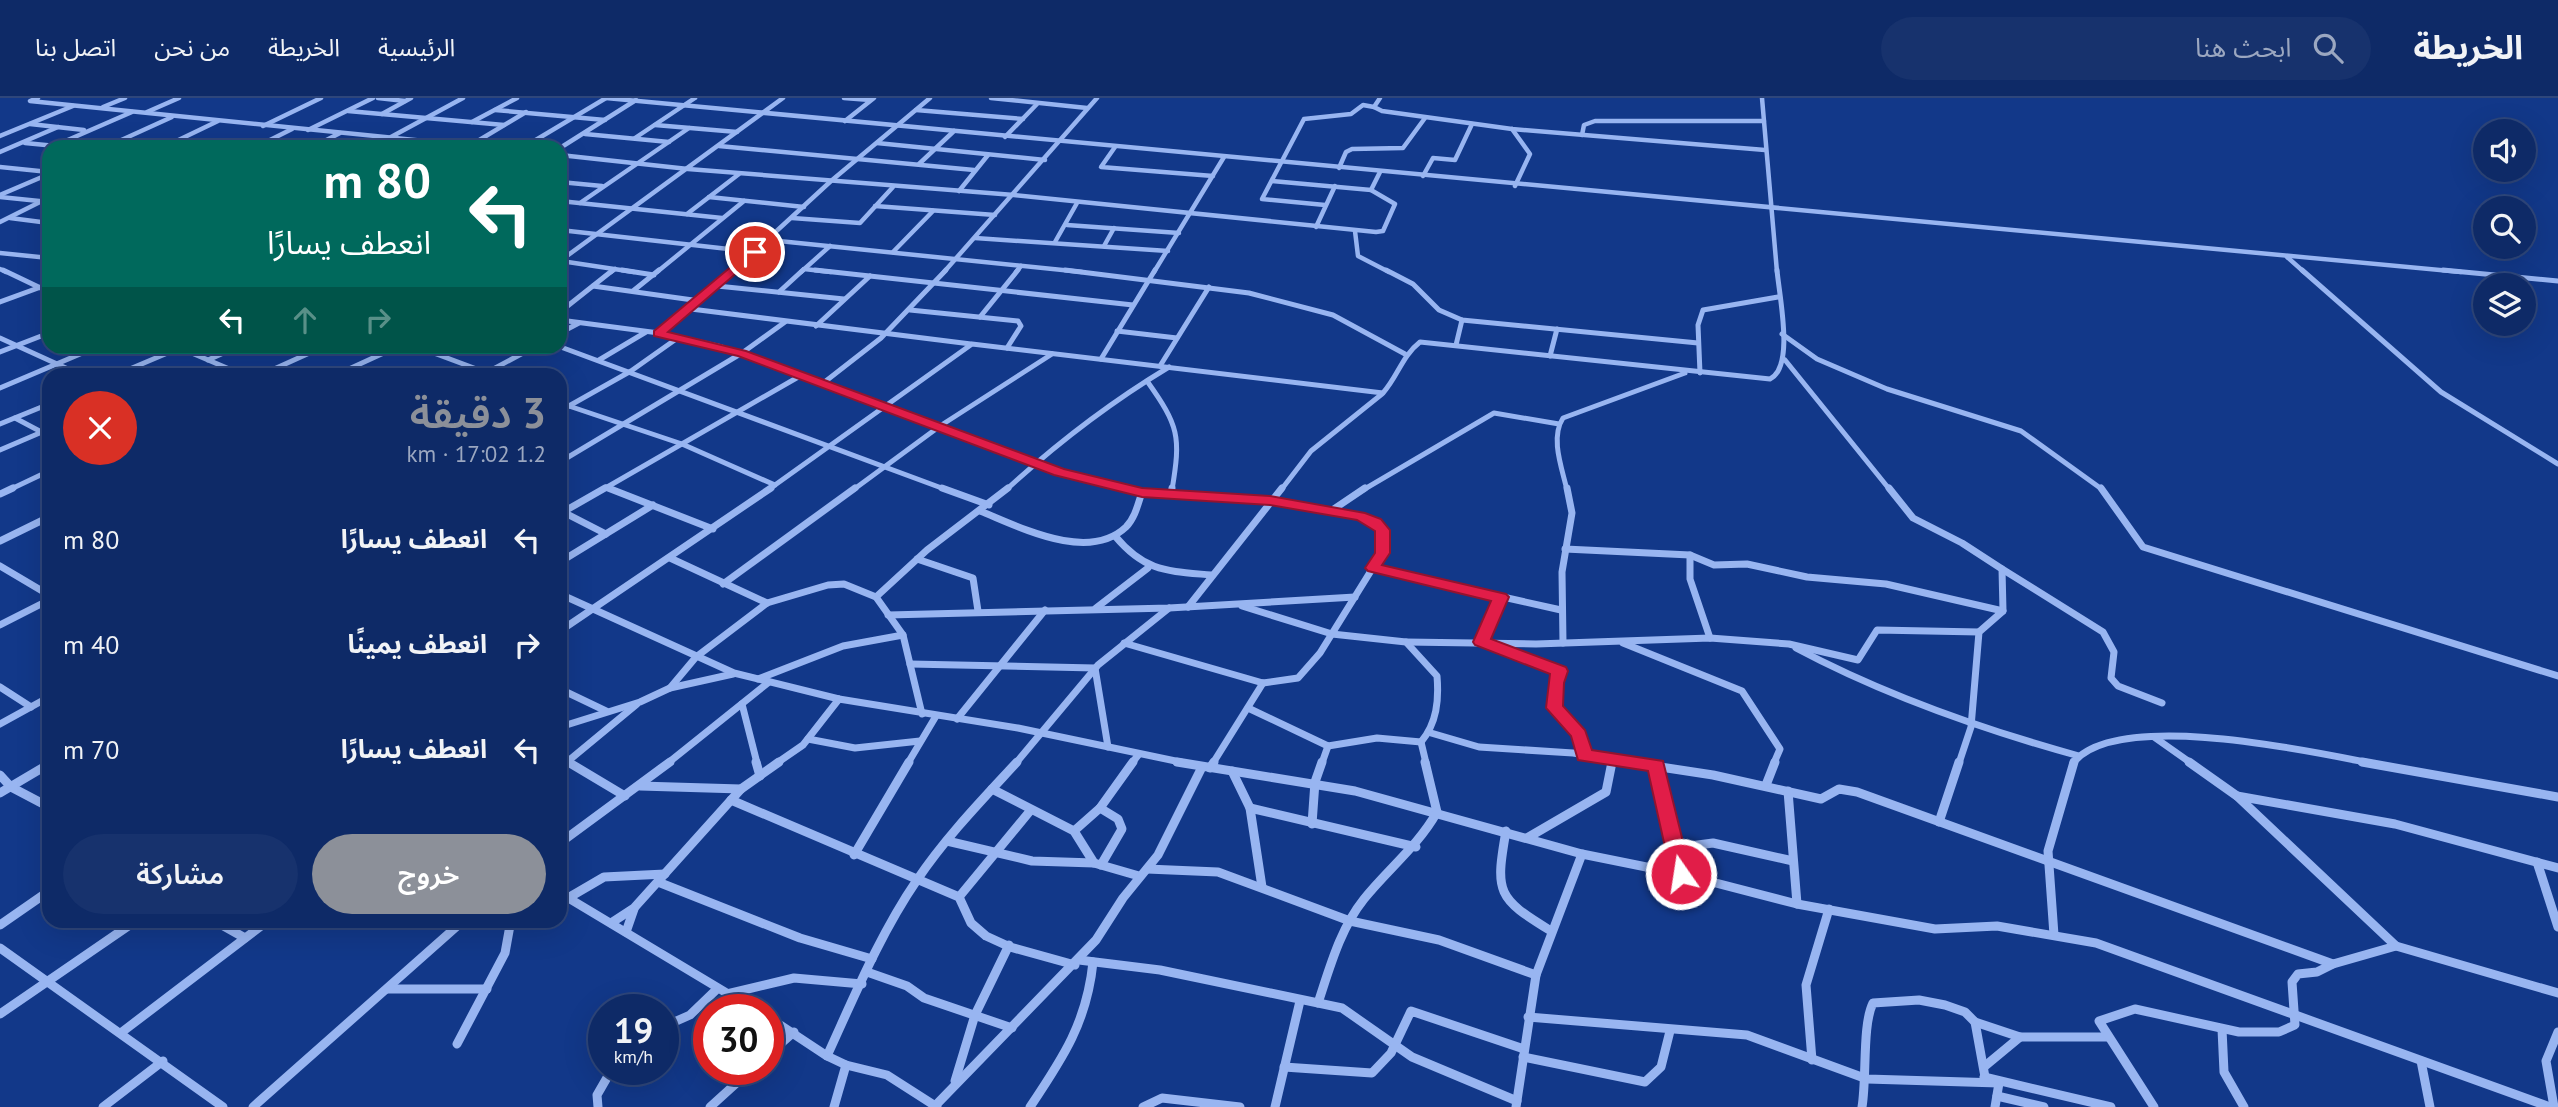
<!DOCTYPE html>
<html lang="ar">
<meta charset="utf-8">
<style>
body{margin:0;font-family:"PT Sans","Noto Sans Arabic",sans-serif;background:#17326d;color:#f1f3f6;direction:rtl;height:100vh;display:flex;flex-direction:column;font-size:26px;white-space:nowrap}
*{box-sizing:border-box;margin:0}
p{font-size:23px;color:#9ba7c0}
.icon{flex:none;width:38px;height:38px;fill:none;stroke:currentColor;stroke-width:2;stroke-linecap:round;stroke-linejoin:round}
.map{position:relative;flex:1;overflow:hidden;direction:ltr}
.panel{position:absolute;left:42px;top:270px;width:525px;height:560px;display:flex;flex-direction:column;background:#0e2a67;border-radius:21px;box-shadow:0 7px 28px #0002,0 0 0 2px #2e467b;direction:rtl}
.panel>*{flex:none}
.banner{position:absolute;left:42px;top:42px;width:525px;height:214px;border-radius:21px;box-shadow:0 7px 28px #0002,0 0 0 2px #2e467b;direction:rtl;background:#00695c;color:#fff;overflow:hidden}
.controls{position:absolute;left:2473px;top:21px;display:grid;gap:14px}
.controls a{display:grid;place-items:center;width:63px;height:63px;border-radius:50%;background:#0e2a67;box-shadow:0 7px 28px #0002,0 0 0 2px #2e467b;font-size:35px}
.speed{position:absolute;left:588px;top:896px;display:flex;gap:14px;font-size:35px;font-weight:700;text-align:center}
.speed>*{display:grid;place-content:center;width:91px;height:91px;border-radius:50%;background:#0e2a67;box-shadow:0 7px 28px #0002,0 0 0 2px #2e467b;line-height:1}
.speed small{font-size:18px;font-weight:400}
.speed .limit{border:10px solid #d22;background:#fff;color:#111}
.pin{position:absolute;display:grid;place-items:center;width:60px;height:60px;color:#fff;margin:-30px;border:4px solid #fff;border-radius:50%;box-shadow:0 2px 7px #0007}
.me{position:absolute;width:77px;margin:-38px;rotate:347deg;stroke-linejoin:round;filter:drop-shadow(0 0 5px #0008)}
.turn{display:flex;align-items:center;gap:24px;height:147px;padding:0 21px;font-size:32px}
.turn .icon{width:91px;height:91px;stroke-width:2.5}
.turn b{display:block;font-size:49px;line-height:60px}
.lanes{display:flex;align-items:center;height:66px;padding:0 21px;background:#0003;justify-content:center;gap:35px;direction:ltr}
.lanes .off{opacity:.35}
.round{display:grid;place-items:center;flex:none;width:74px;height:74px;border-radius:37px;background:#17326d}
.head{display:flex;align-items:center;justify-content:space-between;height:119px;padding:0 21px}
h1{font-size:42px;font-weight:600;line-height:52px;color:#8c9099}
.primary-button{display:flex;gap:14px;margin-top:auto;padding:14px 21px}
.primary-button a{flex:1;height:80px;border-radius:42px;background:#8c9099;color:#fff;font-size:28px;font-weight:600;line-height:80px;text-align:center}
.primary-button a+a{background:#17326d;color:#f1f3f6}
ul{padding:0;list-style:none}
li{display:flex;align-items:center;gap:21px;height:105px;padding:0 21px}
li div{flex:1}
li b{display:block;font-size:26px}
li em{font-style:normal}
header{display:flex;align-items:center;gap:42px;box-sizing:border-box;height:98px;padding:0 35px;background:#0e2a67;border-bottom:2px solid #2e467b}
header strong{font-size:33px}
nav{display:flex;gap:38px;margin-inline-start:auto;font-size:24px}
.search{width:490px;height:63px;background:#17326d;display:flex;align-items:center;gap:18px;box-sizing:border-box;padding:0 24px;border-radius:38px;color:#9ba7c0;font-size:26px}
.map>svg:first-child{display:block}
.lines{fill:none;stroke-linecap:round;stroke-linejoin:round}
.minor-far3{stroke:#98b5f1;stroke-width:4.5}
.minor-far2{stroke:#98b5f1;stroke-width:5}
.minor-far1{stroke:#98b5f1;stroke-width:7}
.minor{stroke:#98b5f1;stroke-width:9}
.route{fill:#e11d48;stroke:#92132f;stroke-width:2}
</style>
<header>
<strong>الخريطة</strong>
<div class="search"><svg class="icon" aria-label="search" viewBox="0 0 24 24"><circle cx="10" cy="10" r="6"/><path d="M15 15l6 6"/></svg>ابحث هنا</div>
<nav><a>الرئيسية</a><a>الخريطة</a><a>من نحن</a><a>اتصل بنا</a></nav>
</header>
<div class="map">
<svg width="2558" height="1009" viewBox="0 0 2558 1009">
<rect width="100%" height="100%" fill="#123889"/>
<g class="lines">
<g class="minor-far3">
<polyline points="38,0 30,3 484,49"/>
<polyline points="378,0 405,3"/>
<polyline points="606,0 2461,174"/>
<polyline points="844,0 870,2"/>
<polyline points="991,0 1087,10"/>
<polyline points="1380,0 1374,9 1382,13 1512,31 1765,52"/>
<polyline points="1762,0 1777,174"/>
<polyline points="103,9 125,0"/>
<polyline points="495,12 605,22"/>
<polyline points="916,12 1023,21"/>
<polyline points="348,13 504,27"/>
<polyline points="147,14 179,0"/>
<polyline points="382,16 411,0"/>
<polyline points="845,23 874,0"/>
<polyline points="472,24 517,0"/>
<polyline points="30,26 84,32"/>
<polyline points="655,27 737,34"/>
<polyline points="263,28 321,0"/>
<polyline points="1512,31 1530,56 1515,88"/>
<polyline points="308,32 373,0"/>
<polyline points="585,36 669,44"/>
<polyline points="1582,37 1584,27 1595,23 1764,23"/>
<polyline points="0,38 73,8"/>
<polyline points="391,39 463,0"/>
<polyline points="1005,39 1037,6"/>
<polyline points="635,40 695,0"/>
<polyline points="176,43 228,49"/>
<polyline points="25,45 66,49"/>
<polyline points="877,45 1045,62"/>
<polyline points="471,47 526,14"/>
<polyline points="54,48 132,14"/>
<polyline points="719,48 974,72"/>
<polyline points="106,49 172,19"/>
<polyline points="164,49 218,23"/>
<polyline points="256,49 292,31"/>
<polyline points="313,49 340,35"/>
<polyline points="524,49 606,0"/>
<polyline points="1115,49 1101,69 1213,78"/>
<polyline points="560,50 636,2"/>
<polyline points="0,54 58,29"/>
<polyline points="560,57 688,71 1014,97 1376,134 1383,133 1395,106 1371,92 1272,83"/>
<polyline points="919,66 954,33"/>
<polyline points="0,69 49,74"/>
<polyline points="1339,70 1346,54 1352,51 1403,50 1425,20"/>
<polyline points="1423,78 1433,60 1455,62 1472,26"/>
<polyline points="560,84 602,88"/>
<polyline points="1371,92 1380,74"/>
<polyline points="959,93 988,57"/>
<polyline points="0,97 49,76"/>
<polyline points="0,99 49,104"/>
<polyline points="709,99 804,109"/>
<polyline points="560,103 722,120"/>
<polyline points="580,105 689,30"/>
<polyline points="1325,107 1262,101 1304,21 1351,16 1363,7 1374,9"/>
<polyline points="875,108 995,117"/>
<polyline points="687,116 739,76"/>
<polyline points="10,120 49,125"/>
<polyline points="792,120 860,125 893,89"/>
<polyline points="0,124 40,104"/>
<polyline points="1067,127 1179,135"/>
<polyline points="1316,129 1335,88"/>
<polyline points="560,132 755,154"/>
<polyline points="1355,133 1358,158 1389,174"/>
<polyline points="975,140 1168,153"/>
<polyline points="769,142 1082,174"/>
<polyline points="1055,144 1077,105"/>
<polyline points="1104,148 1114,130"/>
<polyline points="893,154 933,113"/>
<polyline points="0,155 49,160"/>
<polyline points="2287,159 2304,174"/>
<polyline points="560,163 783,0"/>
<polyline points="561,163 634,174"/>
<polyline points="0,171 6,174"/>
<polyline points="804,171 831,174"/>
<polyline points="611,174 615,171"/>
<polyline points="657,174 744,103"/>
<polyline points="732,174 831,83 930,0"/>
<polyline points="801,174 830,148"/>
<polyline points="944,174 1097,0"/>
<polyline points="1016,174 1021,168"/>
<polyline points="1154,174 1224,59"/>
</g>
<g class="minor-far2">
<polyline points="3,172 49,194"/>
<polyline points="622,172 654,177"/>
<polyline points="815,172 1133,207"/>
<polyline points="1065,172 1249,195 1333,217 1405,256"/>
<polyline points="1386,172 1413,186 1439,212 1462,222 1698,245"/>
<polyline points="2302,172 2441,294 2558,366"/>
<polyline points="2443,172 2558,183"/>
<polyline points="593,188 700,203"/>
<polyline points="717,188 844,201"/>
<polyline points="633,193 659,172"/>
<polyline points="779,194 803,172"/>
<polyline points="0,204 49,186"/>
<polyline points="691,211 971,246"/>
<polyline points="910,212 1018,223 1021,228 1007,250"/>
<polyline points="560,214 613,172"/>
<polyline points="980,219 1018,172"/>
<polyline points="560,222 659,235 722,249 1059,374 1132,392"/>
<polyline points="816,228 870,178"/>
<polyline points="1117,233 1177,240"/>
<polyline points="560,235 579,225"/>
<polyline points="659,235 733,172"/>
<polyline points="1782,236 1817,261 1887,291 2021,333 2103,392"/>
<polyline points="0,240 79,276"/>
<polyline points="1456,247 1462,222"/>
<polyline points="415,248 490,276"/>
<polyline points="558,248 947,392"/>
<polyline points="180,250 241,276"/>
<polyline points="0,254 49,235"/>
<polyline points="1550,258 1557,231"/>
<polyline points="1101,261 1155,172"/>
<polyline points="208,262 239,248"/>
<polyline points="599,262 646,234"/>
<polyline points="1785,262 1890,392"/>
<polyline points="1160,268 1209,189"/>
<polyline points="1700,275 1698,227 1703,212 1778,199"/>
<polyline points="118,276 184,248"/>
<polyline points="263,276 325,248"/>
<polyline points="338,276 399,248"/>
<polyline points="484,276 536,248"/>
<path d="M1147,283C1179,328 1181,338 1172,392"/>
<polyline points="822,286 881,240 946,172"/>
<polyline points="0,290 99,248"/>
<polyline points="560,305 682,346 775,387"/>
<polyline points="560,313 631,273 679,239"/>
<polyline points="15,320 49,338"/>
<polyline points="0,326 49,306"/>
<polyline points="0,352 42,334"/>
<polyline points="560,364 742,255 785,224"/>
<polyline points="606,389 613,392"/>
<polyline points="9,392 49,373"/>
<polyline points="602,392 800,278"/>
<path d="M768,392L972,246L1383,295C1398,278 1402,258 1420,244L1770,281C1795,269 1779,197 1777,172"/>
<polyline points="853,392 940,328 1052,256"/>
<path d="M1006,392C1056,346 1111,304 1169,269"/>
<polyline points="1281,392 1311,353 1382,296"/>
<polyline points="1363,392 1494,315 1559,326"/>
<path d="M1567,392C1562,370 1550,340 1563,320L1685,275"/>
</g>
<g class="minor-far1">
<polyline points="608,390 713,431"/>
<polyline points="942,390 989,407"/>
<polyline points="1889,390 1913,420 1962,445 2002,471 2003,513 1979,534 1971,629 1959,665"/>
<polyline points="2101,390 2143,449 2558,578"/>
<polyline points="0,396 13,390"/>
<polyline points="1171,397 1172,390"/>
<polyline points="561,413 606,436"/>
<path d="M980,413C1020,429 1088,465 1126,429C1135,420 1138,406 1142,394"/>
<polyline points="1331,413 1365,390"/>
<polyline points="563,414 605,390"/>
<path d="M1115,438C1145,474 1167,473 1211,477"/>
<polyline points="0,443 49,419"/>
<polyline points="1565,451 1690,457 1714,467 1747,466 1807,479 1886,486 2003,513"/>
<polyline points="1690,457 1690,481 1710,540"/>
<polyline points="670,460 767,505"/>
<polyline points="917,461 973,480 978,513"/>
<polyline points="560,464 653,407"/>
<polyline points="0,468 49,497"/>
<polyline points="1373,470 1561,512"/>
<polyline points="2002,471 2103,534 2114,554 2111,580 2118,588 2162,605"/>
<polyline points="723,486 855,390"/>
<polyline points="560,496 734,575 839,601 1018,630 1185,665"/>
<polyline points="876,499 927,452 1008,390"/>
<polyline points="1501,499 1481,543 1560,573 1555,585 1555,610 1579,636 1585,657"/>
<path d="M1242,508L1332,536L1406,544L1437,578C1439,602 1437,625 1421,644"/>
<polyline points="1188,509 1282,390"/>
<polyline points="1096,510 1148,470"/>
<polyline points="888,517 1169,510 1355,499"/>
<polyline points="0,527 49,502"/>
<polyline points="560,533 771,390"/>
<polyline points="1406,544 1536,546 1710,540 1789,546 1858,562 1877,532 1979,534"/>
<polyline points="1124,545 1263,585 1298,580 1320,555 1382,455 1382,432 1376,424 1360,418 1270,402 1142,394 1125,390"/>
<polyline points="1563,545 1562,474 1572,415 1567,390"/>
<polyline points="1623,545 1742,593 1780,651 1774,665"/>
<path d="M1796,550C1886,598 1981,631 2079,658"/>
<polyline points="910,566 1095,570 1108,649"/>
<polyline points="758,581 843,548 903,537"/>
<polyline points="0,589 31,609"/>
<polyline points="670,590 696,559 767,505 828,487 844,486 876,499 903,537 922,616"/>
<polyline points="560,591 606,613"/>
<polyline points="742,606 757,665"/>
<polyline points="1248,610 1328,648 1377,640 1421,644"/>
<polyline points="957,621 1045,512"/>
<polyline points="0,626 49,599"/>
<polyline points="560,629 640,604 670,590 733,576"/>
<polyline points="1431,635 1479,649 1573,655 1639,665"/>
<polyline points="2154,639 2191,665"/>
<polyline points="808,641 855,650 920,643"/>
<polyline points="1421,644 1426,665"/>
<polyline points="560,659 571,665"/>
<polyline points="567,664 637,606"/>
<polyline points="668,665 769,584"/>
<polyline points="777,665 803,647 839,601"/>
<polyline points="908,665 936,618"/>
<polyline points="1016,665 1098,567 1169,510"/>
<polyline points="1132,665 1139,656"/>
<polyline points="1213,665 1263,585"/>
<polyline points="1322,665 1328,648"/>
<polyline points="1612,665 1612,661"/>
<path d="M2073,665C2116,611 2309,653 2370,665"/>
</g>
<g class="minor">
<polyline points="568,664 625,698"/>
<polyline points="756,664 760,678"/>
<polyline points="1177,664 1355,693 1582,756 1681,776 1797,806 1935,831 1997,828 2096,845 2550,1009"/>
<polyline points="1628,664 1713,677 1821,701 1839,691 1857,694 2333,866"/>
<polyline points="2189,664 2237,698 2396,848"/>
<polyline points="2362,664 2558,699"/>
<polyline points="1656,668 1681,776"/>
<polyline points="1210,670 1214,664"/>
<polyline points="1232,673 1250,710 1262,789"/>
<polyline points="0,677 11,689 49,709"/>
<polyline points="1766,687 1775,664"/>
<polyline points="640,688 741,691"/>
<polyline points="992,691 1074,733 1094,765"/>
<polyline points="1788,693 1797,806"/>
<polyline points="0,695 49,666"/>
<polyline points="2237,698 2395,726 2558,770"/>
<polyline points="731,702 959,799 971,825 986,838 1010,849 1075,867"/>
<polyline points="1100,710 1118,721 1122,731 1101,767"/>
<polyline points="1250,710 1416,749"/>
<polyline points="1939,724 1959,664"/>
<polyline points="1312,726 1315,684 1322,664"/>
<polyline points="1074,733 1100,710 1133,664"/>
<path d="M1506,733C1495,795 1497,800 1551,833"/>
<polyline points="1527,740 1606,694 1612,664"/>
<polyline points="947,743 1032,763 1094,765 1139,778"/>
<polyline points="560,745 670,664"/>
<polyline points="1675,750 1713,745 1793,763"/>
<polyline points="854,757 909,664"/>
<polyline points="2537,764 2558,829"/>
<polyline points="1147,771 1218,774 1350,823 1439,842 1536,877"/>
<polyline points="658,784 800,840 872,861"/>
<polyline points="560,795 755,912"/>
<polyline points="959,799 1030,713"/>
<polyline points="568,800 604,779 665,776"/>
<polyline points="213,822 245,840"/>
<polyline points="611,825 634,810 741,691 779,664"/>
<polyline points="0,827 49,793"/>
<polyline points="626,834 634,811"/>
<polyline points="2054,837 2048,753 2074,664"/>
<polyline points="0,850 223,1009"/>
<polyline points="1079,862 1160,872 1342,910 1412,959 1517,1003"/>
<polyline points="867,874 907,888 924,900 1012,930"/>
<polyline points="388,891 487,891"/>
<polyline points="727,896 794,880 862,886"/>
<path d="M1318,905C1330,869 1340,831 1364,801C1388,771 1418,748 1437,714L1425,664"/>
<polyline points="0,916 137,822"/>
<polyline points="768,919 827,958 846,967 887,977 937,1009"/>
<polyline points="1528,919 1747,937 1867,981 1999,985"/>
<polyline points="1975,924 1985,979"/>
<polyline points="663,929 690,917 717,891"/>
<polyline points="2222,931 2224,974 2244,1009"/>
<polyline points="122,934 269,822"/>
<polyline points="457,946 505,855 511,822"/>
<polyline points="768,957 794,934"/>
<path d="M827,958C854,899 880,836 917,782C946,739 982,702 1017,664"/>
<polyline points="1523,959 1645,984 1661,969 1670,933"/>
<polyline points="1812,962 1806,887 1829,811"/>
<polyline points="2421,963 2430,1009"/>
<polyline points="1985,968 2020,939"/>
<polyline points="1284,969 1372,975 1391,955 1411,913 1524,951"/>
<polyline points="1984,979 2111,1009"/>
<polyline points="955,983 975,917 1009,847"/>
<polyline points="1997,998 2044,1009"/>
<polyline points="935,1008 1096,842 1123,800 1158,757 1202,669"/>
<polyline points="103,1009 163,963"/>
<polyline points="253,1009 464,822"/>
<polyline points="598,1009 597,997 612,971"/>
<polyline points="710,1009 752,971"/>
<polyline points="834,1009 846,967"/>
<path d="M1030,1009C1063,960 1087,924 1093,864"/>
<polyline points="1143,1009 1162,1000 1240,1009"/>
<polyline points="1275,1009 1300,903"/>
<polyline points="1516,1009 1536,877 1582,756"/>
<path d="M1862,1009C1867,979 1862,927 1873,905L1919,902L1945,907L1965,914L1975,924L2020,939H2108"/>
<polyline points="1995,1009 1999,985 1996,984"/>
<polyline points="2154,1009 2099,923 2135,911 2239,934 2279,934 2295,927 2292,884 2298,876 2317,874 2333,866 2396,848 2558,895"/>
<polyline points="2554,1009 2546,963 2558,934"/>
</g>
</g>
<polygon class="route" points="751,152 761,154 668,234 746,253 1064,371 1142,390 1270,398 1365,415 1381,421 1390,432 1390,455 1382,467 1506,496 1509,499 1491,541 1566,569 1568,573 1564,585 1563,608 1585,632 1592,652 1663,663 1691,776 1688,782 1674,782 1671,776 1648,673 1578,662 1571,638 1546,610 1550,576 1475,547 1473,544 1491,503 1368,473 1365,470 1375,455 1375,433 1357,422 1270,407 1142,399 1054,377 738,258 654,238 654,233"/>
</svg>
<div class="controls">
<a><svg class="icon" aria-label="sound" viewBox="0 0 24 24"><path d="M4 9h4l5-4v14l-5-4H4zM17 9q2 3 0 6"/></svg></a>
<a><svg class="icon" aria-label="search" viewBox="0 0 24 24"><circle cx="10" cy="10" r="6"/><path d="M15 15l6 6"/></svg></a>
<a><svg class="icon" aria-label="layers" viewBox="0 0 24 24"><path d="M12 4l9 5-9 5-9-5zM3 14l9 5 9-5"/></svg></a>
</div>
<div class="speed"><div>19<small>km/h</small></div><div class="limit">30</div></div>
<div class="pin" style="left:755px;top:154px;background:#d93025"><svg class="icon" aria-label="arrive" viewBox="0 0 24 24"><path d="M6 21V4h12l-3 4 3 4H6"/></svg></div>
<svg class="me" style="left:1681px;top:776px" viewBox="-20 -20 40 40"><circle r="17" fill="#e11d48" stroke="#fff" stroke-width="3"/><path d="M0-11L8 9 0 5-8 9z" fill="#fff"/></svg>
<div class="banner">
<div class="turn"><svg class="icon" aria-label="left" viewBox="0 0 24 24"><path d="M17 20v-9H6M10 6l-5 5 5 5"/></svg><div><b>80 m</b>انعطف يسارًا</div></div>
<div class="lanes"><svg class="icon" aria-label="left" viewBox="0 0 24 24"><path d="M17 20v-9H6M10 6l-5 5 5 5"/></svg><svg class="icon off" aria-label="ahead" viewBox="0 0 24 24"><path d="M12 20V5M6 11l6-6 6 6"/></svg><svg class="icon off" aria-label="right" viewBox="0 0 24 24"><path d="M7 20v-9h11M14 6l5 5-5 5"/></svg></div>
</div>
<section class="panel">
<div class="head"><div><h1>3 دقيقة</h1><p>1.2 km · 17:02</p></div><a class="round" style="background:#d93025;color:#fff"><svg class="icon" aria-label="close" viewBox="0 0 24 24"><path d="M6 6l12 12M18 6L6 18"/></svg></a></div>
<ul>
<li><svg class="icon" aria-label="left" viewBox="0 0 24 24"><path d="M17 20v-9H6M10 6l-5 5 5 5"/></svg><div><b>انعطف يسارًا</b></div><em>80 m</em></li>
<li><svg class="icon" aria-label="right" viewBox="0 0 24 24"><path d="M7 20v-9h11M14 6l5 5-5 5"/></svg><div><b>انعطف يمينًا</b></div><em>40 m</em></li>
<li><svg class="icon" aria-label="left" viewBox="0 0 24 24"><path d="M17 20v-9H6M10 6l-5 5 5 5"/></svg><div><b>انعطف يسارًا</b></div><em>70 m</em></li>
</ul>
<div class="primary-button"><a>خروج</a><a>مشاركة</a></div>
</section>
</div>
